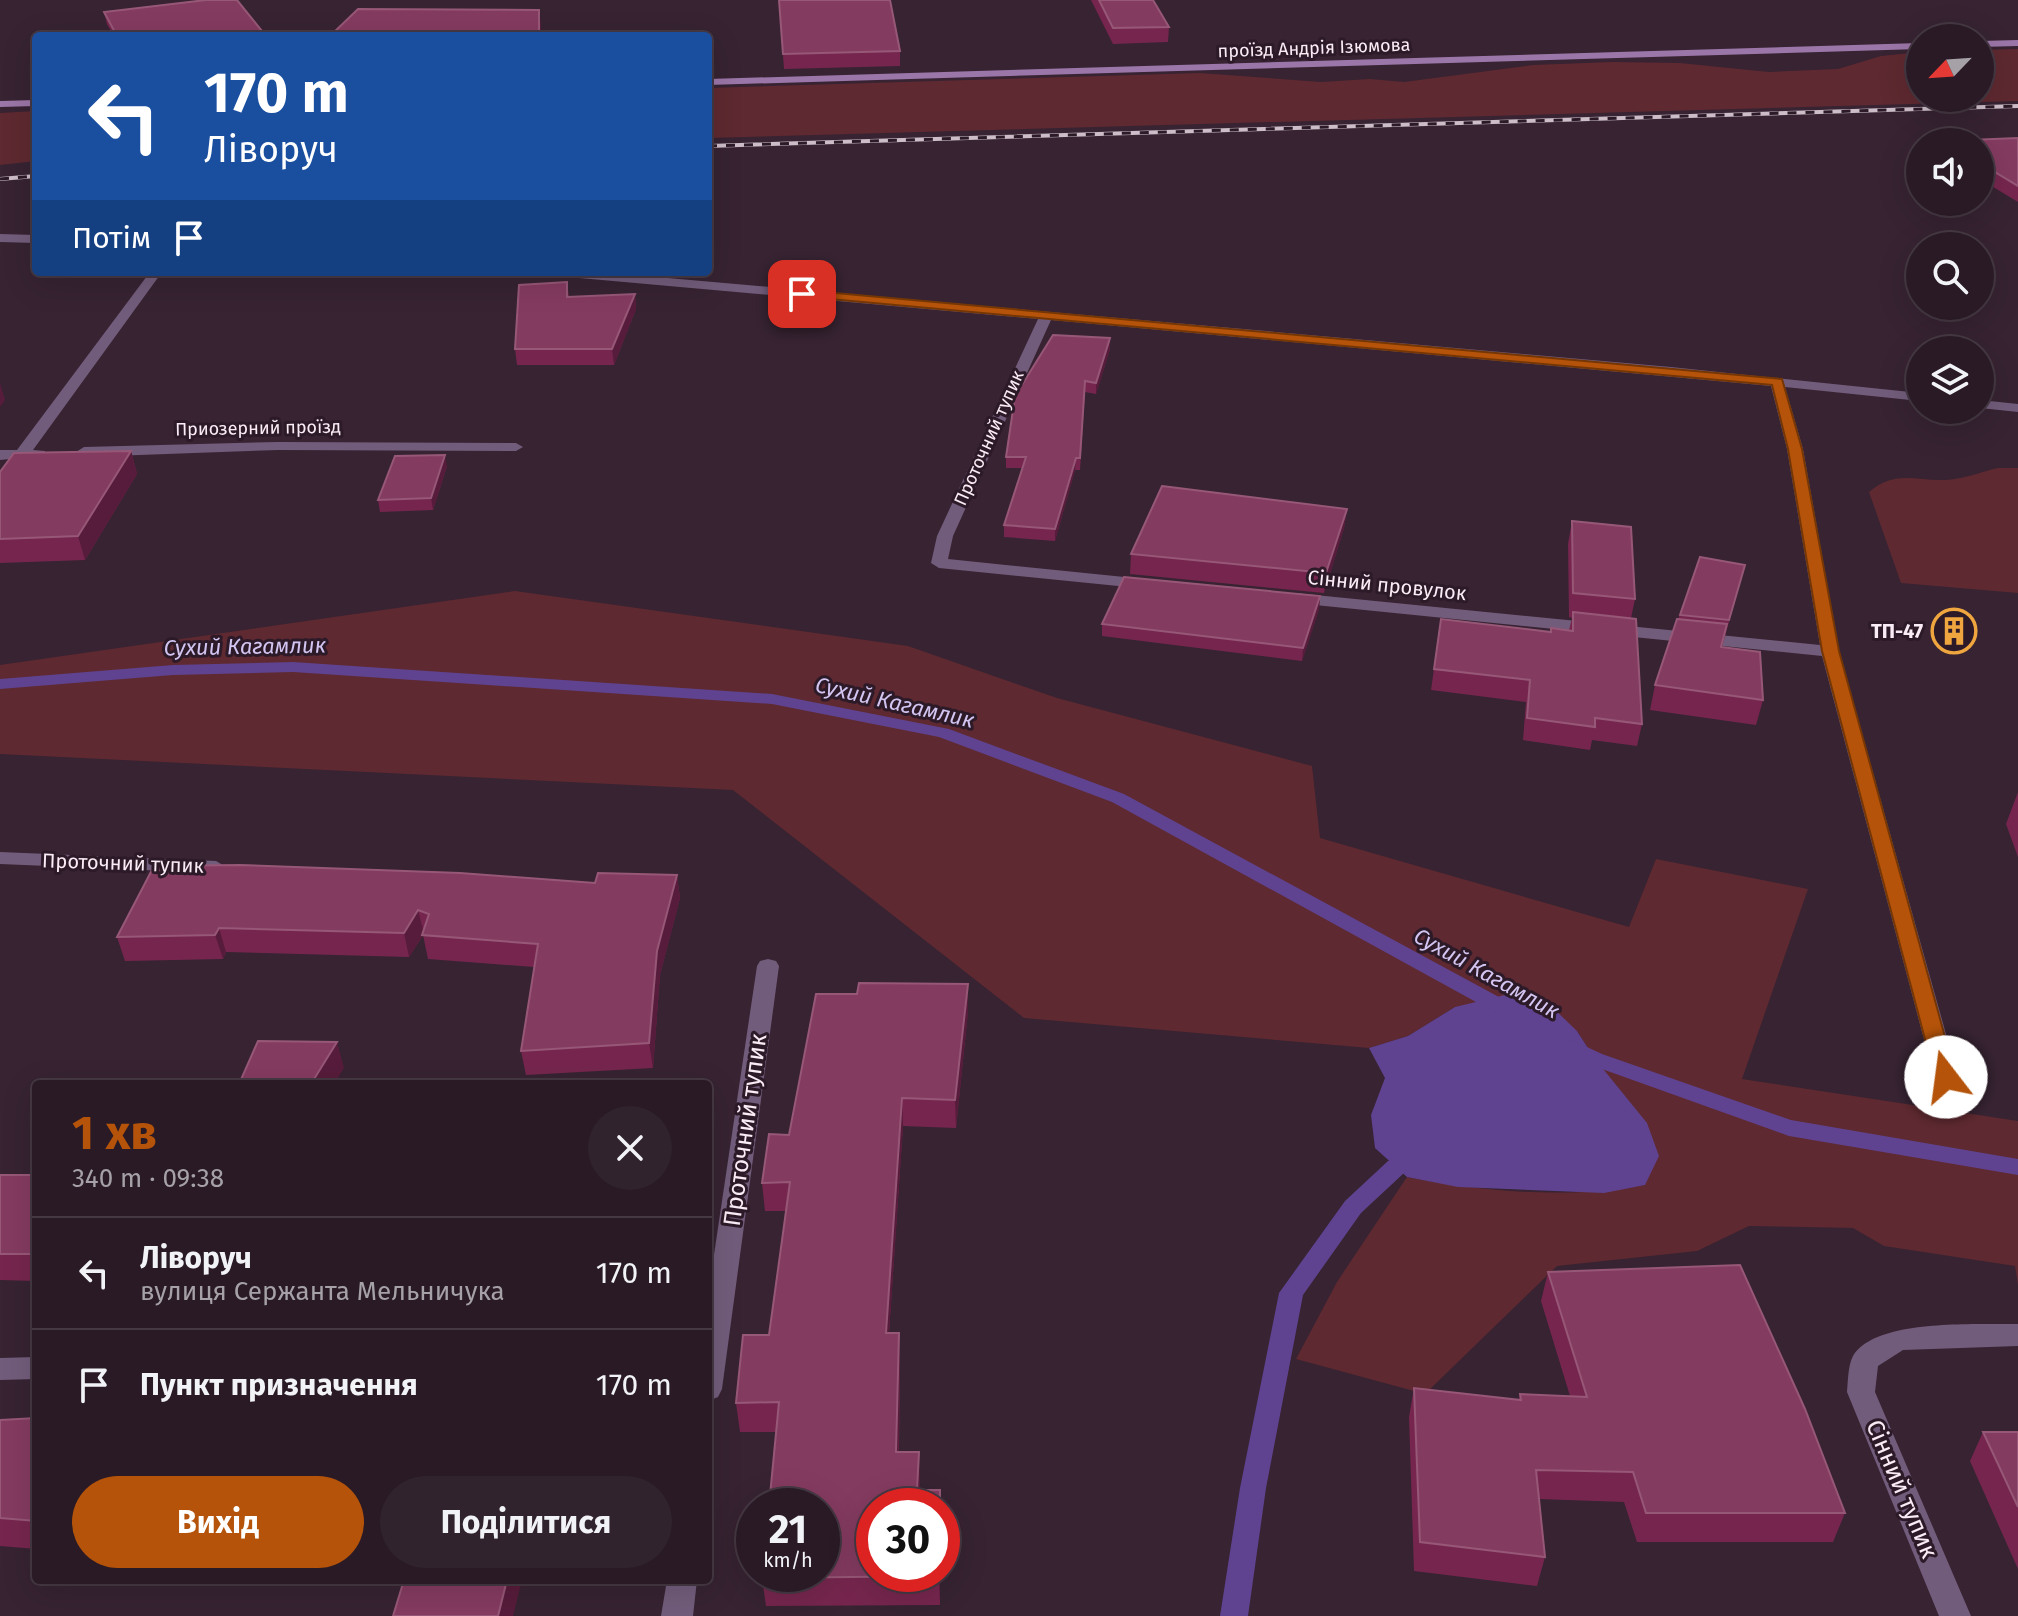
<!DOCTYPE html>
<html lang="uk">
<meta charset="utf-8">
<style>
body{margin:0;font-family:"Fira Sans",sans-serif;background:#31232e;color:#f1f3f6;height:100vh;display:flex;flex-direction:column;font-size:30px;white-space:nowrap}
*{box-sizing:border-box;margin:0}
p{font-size:26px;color:#a5a1a7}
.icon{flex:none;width:44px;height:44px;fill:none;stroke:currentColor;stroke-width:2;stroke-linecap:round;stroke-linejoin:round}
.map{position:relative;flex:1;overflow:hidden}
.sheet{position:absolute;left:32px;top:1080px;width:680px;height:504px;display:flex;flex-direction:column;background:#291a26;border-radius:8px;box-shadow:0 8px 32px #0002,0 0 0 2px #453843}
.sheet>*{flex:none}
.hud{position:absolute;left:32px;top:32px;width:680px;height:244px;border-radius:8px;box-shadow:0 8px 32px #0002,0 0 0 2px #453843;background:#1a4fa0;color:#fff;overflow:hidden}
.needle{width:52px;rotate:245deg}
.tools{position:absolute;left:1906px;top:24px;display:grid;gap:16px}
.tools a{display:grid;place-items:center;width:88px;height:88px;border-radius:50%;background:#291a26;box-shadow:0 8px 32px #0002,0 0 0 2px #453843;font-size:40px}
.speed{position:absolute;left:736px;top:1488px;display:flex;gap:16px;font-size:40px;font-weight:700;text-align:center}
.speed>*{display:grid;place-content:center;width:104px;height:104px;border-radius:50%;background:#291a26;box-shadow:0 8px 32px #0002,0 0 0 2px #453843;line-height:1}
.speed small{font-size:20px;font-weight:400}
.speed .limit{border:12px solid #d22;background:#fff;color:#111}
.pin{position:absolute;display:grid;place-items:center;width:68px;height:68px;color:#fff;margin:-34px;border-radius:16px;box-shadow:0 4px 12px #0006}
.me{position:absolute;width:88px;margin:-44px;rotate:345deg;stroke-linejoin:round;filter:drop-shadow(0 0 6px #0008)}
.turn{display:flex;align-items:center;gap:28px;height:168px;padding:0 40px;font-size:36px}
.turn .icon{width:104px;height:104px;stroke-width:2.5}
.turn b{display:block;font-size:56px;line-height:68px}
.then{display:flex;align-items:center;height:76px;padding:0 40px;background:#0003;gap:16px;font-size:30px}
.round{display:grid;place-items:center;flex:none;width:84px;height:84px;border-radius:42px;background:#31232e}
.headline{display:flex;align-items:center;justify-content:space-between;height:136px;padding:0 40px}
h1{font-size:48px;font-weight:700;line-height:60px;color:#b45309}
.cta{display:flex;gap:16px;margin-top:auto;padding:16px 40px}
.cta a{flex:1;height:92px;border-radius:48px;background:#b45309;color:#fff;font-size:32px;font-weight:700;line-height:92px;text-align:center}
.cta a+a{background:#31232e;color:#f1f3f6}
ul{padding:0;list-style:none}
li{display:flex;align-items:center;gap:24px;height:112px;padding:0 40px;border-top:2px solid #453843}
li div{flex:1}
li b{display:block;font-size:30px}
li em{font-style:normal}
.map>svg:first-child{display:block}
.green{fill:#5e2930}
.water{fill:#5f4390}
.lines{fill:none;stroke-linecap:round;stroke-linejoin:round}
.stream{fill:#5f4390;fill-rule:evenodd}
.street{fill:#725c7b;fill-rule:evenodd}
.secondary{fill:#9b76a8;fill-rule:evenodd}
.rail-casing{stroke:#ccbdc8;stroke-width:4}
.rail{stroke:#2d1a28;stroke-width:3;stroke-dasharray:9;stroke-linecap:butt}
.wall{fill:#76264e}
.shaded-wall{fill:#571c3b}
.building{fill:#843b60;stroke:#975777;stroke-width:2}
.route{fill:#b45309;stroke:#753606;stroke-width:2}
.labels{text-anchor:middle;stroke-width:6;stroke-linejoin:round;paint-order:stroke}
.far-street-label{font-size:18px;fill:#faecf6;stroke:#2d1a28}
.street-label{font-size:20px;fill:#faecf6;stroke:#2d1a28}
.poi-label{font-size:20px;font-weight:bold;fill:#faecf6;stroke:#2d1a28;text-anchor:end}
.water-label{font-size:22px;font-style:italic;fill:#d2c5f1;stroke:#2d1a28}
.near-street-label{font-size:24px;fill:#faecf6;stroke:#2d1a28}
</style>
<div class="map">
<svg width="2018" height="1616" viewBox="0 0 2018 1616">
<rect width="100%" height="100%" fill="#372332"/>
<g class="green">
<polygon points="2018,49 2018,101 708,138 708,88 1200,73 1321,82 1370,79 1404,82 1533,65 1612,62 1680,63 1769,72 1838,69 1881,56 1920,52 1920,98 1980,98 1980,50"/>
<polygon points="36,111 36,161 0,165 0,113"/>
<path d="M1998,468H2018V593L1901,583L1869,492C1898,467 1920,484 1955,479C1969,477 1984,471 1998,468Z"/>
<path d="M515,591L908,646L1057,698L1312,766L1320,838L1629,927L1656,859L1808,889L1742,1079L2018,1121V1285L2015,1266L1884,1246L1853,1228L1749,1226L1697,1251L1557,1266L1425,1394L1296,1359L1337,1282L1407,1177C1483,1192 1568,1199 1645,1185L1595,1059L1577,1031L1455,1007L1408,1036L1369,1048L1024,1018L733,790L0,754V665Z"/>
</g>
<polygon class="water" points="1509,994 1550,1005 1577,1031 1595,1059 1647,1123 1659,1156 1645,1185 1604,1193 1458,1187 1407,1177 1375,1148 1371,1115 1385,1078 1369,1048 1408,1036 1455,1007"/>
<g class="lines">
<g class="stream">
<polygon points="293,662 772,694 949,729 1124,794 1510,1003 1513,1008 1510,1013 1496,1013 1112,802 939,737 772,704 293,672 173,675 0,689 0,679 173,665"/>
<polygon points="1574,1041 1602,1054 1791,1120 2018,1159 2018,1175 1789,1136 1588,1064 1567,1053 1564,1048 1567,1043"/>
<polygon points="1396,1159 1404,1161 1407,1167 1404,1173 1361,1213 1303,1295 1266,1488 1248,1616 1220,1616 1240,1488 1279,1293 1345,1201 1388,1161"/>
</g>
<g class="street">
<polygon points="0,234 36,235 36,243 0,242"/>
<polygon points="150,272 162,272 33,450 45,451 45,457 26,459 5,487 0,489 0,473 10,459 0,460 0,450 17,450"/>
<polygon points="551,272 600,272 1671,367 1920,393 1920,401 1785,387 1803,449 1839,651 1958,1077 1954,1083 1938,1083 1934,1077 1822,656 1295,603 1286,598 1295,593 1820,645 1787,449 1771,386 1051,320 953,536 948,559 1154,580 1154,588 1148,589 939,568 931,563 937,536 1038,319 557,276"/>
<polygon points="1980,400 2018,404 2018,412 1980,408"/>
<polygon points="278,442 516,443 523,447 516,451 278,450 84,457 76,452 84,447"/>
<polygon points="0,852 216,861 226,867 216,873 0,864"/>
<polygon points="768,959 776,961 779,966 722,1389 718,1397 708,1401 708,1295 757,966 760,961"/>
<path d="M2018,1324V1346L1903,1350L1878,1366L1875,1392L1971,1616H1939L1847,1392C1848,1381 1848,1365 1853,1356C1876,1318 1978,1325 2018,1324Z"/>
<polygon points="36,1357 36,1379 0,1380 0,1358"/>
<polygon points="667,1580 697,1580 693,1616 661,1616"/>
</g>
<g class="secondary">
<polygon points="2018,40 2018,46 1980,47 1980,41"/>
<polygon points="1920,43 1920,49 708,85 708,79"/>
<polygon points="36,100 36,106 0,107 0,101"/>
</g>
<g class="rail-casing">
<g id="rail">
<polyline points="708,146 2018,106"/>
<polyline points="0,179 36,176"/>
</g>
</g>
<use href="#rail" class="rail"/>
</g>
<g class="wall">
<polygon points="779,0 900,51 900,66 784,69"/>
<polygon points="1091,0 1153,0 1169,27 1168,42 1113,44"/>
<polygon points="104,12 266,36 114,36 107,24"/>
<polygon points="2018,138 2018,202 1980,179 1980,142"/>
<polygon points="567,282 569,297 635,294 636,309 614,365 517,365 515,349"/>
<polygon points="1110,338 1110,349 1096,394 1085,392 1080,470 1075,470 1055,541 1004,537 1004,525 1022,468 1006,468 1006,457"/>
<polygon points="131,451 137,474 85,560 0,563 0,472"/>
<polygon points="447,466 433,510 380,512 378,500"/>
<polygon points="1347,509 1344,528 1324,593 1130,574 1131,554"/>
<polygon points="1572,521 1635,599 1631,618 1642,724 1637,746 1592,740 1590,750 1523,740 1526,702 1431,690 1441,619 1550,632 1551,628 1569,630 1572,618 1569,617 1568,544"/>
<polygon points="1700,557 1745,565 1722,647 1763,700 1756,725 1650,710 1655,685"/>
<polygon points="1320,596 1319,609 1302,661 1102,636 1102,624"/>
<polygon points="2018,792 2018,857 2006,824"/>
<polygon points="677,875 680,898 660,975 653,1068 526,1075 521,1051 534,967 428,959 423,935 409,957 226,952 223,959 125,961 117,937 595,883"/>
<polygon points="968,1012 956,1128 903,1126 889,1333 900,1362 899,1452 920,1481 920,1490 940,1490 940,1506 874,1506 940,1574 940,1605 766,1606 762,1578 777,1432 740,1432 736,1403 769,1335 786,1211 765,1211 762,1183 789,1135"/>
<polygon points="0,1175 36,1175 36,1281 0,1280"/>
<polygon points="1548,1272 1845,1513 1833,1542 1637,1542 1624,1502 1539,1499 1545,1557 1537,1586 1414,1571 1409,1417 1414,1388 1519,1400 1520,1394 1570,1396 1541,1301"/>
<polygon points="36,1418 36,1549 0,1546 0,1420"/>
<polygon points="1983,1432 2018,1432 2018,1569 1970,1461"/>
</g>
<g class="shaded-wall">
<polygon points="539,10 541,25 541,36 539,36"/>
<polygon points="635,294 636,309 614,365 612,349"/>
<polygon points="1110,338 1110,349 1096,394 1096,383"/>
<polygon points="0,383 5,400 0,407"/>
<polygon points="131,451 137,474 85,560 78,536"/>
<polygon points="445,455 447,466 433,510 431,498"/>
<polygon points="1076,458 1075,470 1055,541 1055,529"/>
<polygon points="1347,509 1344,528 1324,593 1326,573"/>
<polygon points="1320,596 1319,609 1302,661 1303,648"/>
<polygon points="677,875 680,898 660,975 653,1068 649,1043 657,951"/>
<polygon points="418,910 424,933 409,957 404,933"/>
<polygon points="219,928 226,952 223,959 215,935"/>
<polygon points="968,984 968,1012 956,1128 955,1100"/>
<polygon points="337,1042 344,1068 334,1084 311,1084"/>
<polygon points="902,1098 903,1126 887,1362 886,1333"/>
<polygon points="899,1333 900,1362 898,1481 896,1452"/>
<polygon points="919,1452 920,1481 919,1506 917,1490"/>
<polygon points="939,1574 940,1574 940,1605 939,1576"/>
<polygon points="507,1580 522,1580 513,1616 498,1616"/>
</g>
<g class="building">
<polygon points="206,0 237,0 266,36 117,36 104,12"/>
<polygon points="779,0 890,0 900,51 783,54"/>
<polygon points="1099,0 1153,0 1169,27 1113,28"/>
<polygon points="358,9 539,10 539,36 330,36"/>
<polygon points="2018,138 2018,186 1980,163 1980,142 1944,141"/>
<polygon points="567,282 567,297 635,294 612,349 515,349 519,285"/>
<polygon points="1053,335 1110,338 1096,383 1085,381 1080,458 1076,458 1055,529 1004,525 1026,457 1006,457 1015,396"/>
<polygon points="131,451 78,536 0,539 0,472 14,453"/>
<polygon points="445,455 431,498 378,500 395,456"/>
<polygon points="1162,486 1347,509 1326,573 1131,554"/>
<polygon points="1572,521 1631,527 1635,599 1573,593"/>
<polygon points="1700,557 1745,565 1729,620 1680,615"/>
<polygon points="1124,577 1320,596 1303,648 1102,624"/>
<polygon points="1573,612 1636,619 1642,724 1595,718 1595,727 1527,718 1530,680 1434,669 1441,619 1551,632 1551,628 1573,631"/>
<polygon points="1677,619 1727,624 1721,647 1760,652 1763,700 1655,685"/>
<polygon points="240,865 460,873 595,883 598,873 677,875 657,951 649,1043 521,1051 538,944 422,935 429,914 418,910 404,933 219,928 215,935 117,937 154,866"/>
<polygon points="859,983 968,984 955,1100 902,1098 886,1333 899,1333 896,1452 919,1452 917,1490 940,1490 940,1506 874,1506 874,1574 939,1574 939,1576 762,1578 763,1574 822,1574 822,1506 769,1506 779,1402 736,1403 743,1335 769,1335 790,1182 762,1183 769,1134 789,1135 816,994 857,994"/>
<polygon points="258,1041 337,1042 311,1084 239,1084"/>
<rect x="0" y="1175" width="36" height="79"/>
<polygon points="1740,1265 1805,1409 1845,1513 1646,1513 1633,1472 1536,1470 1545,1557 1420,1542 1414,1388 1521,1400 1520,1394 1587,1397 1548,1272"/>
<polygon points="36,1418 36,1521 0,1518 0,1420"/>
<polygon points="1983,1432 2018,1432 2018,1507"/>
<polygon points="404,1580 507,1580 498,1616 393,1616"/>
</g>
<polygon class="route" points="802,290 1782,379 1802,449 1839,651 1956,1077 1953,1082 1946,1084 1935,1077 1822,651 1788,449 1772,385 797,296 797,291"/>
<defs>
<g id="building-ring" transform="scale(2.3)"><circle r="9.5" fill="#2d1a28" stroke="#f0a63f" stroke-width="1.5"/><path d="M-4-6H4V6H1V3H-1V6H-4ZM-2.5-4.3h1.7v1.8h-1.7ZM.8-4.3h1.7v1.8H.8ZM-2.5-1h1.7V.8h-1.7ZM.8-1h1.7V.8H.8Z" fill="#f0a63f"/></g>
</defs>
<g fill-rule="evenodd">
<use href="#building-ring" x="1954" y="631"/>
</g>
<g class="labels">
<g class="far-street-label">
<text transform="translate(1314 48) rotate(-2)" y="6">проїзд Андрія Ізюмова</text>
<text transform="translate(258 428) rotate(-1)" y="6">Приозерний проїзд</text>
<text transform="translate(989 438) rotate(-66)" y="6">Проточний тупик</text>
</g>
<g class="street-label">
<text transform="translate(1387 585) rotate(6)" y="7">Сінний провулок</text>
<text transform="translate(123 863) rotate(2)" y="7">Проточний тупик</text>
</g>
<g class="poi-label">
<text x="1923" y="638">ТП-47</text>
</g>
<g class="water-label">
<text transform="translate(245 646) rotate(-1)" y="8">Сухий Кагамлик</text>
<text transform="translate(895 702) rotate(13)" y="8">Сухий Кагамлик</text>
<text transform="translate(1487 973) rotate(29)" y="8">Сухий Кагамлик</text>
</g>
<g class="near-street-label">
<text transform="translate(745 1130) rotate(-82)" y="8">Проточний тупик</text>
<text transform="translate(1902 1489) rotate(67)" y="8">Сінний тупик</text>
</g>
</g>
</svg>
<div class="tools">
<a><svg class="needle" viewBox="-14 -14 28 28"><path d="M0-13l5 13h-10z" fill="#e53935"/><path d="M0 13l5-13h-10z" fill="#a5a1a7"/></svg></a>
<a><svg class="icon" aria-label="sound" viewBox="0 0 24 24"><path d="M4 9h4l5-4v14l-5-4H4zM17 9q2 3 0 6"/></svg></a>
<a><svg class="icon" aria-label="search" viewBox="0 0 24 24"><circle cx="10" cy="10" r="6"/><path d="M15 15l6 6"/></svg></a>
<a><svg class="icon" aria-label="layers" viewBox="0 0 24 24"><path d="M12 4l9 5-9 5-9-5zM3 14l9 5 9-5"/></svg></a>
</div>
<div class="speed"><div>21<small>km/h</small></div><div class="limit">30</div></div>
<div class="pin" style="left:802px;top:294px;background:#d93025"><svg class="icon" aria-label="arrive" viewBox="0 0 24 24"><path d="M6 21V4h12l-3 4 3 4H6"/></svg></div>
<svg class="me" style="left:1946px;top:1077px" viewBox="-20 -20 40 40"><circle r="19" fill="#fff"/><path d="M0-13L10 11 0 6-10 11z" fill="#b45309"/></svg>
<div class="hud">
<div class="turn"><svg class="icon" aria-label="left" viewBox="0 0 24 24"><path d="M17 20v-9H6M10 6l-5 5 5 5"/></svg><div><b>170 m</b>Ліворуч</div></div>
<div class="then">Потім<svg class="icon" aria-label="arrive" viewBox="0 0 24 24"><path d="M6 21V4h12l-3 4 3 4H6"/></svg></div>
</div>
<section class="sheet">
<div class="headline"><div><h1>1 хв</h1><p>340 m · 09:38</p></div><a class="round"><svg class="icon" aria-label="close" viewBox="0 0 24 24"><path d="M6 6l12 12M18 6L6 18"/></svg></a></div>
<ul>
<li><svg class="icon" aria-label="left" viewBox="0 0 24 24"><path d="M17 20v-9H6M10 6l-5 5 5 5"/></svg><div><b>Ліворуч</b><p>вулиця Сержанта Мельничука</p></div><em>170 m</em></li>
<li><svg class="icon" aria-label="arrive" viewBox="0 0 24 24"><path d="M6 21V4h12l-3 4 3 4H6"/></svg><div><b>Пункт призначення</b></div><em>170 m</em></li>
</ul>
<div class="cta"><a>Вихід</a><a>Поділитися</a></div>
</section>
</div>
